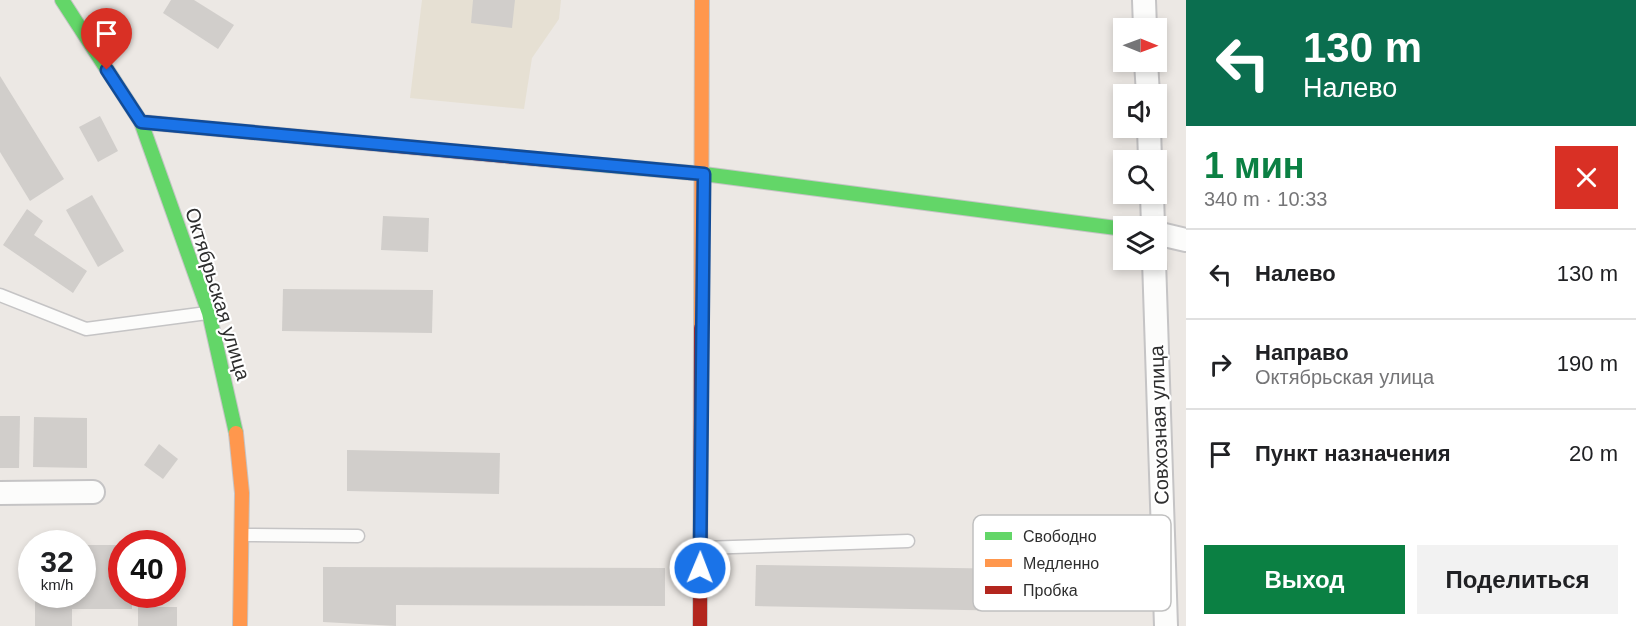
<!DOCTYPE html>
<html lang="ru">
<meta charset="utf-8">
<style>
:root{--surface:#fff;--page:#f2f2f2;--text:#202124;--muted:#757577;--line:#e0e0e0;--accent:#0b8043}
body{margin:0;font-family:Arial,sans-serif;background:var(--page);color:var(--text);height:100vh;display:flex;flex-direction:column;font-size:22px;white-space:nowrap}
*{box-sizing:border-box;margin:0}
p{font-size:20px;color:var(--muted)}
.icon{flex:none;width:33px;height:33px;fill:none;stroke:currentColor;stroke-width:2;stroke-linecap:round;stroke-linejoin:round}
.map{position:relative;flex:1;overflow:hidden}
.side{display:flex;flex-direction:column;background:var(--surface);width:450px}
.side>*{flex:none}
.guide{background:#0b6e4f;color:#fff;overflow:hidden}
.needle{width:39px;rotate:91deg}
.fabs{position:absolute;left:1113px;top:18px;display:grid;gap:12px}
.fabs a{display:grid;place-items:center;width:54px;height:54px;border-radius:0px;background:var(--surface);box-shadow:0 3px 9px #0003;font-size:30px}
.speed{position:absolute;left:18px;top:530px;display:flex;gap:12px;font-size:30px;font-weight:700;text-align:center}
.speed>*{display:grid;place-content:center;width:78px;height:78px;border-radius:50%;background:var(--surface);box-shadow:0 3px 9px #0003;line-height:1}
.speed small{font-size:15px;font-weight:400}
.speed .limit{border:9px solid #d22;background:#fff;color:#111}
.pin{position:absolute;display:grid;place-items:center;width:51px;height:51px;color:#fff;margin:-62px -26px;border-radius:50% 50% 50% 0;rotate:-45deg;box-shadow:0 0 6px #0007}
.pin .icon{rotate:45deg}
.me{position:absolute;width:66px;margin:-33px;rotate:1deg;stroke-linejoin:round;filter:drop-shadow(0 0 4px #0008)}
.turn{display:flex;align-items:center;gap:21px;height:126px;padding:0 18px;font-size:27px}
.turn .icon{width:78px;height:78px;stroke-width:2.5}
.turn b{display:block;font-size:42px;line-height:51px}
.round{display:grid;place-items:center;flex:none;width:63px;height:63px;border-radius:0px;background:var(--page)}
.head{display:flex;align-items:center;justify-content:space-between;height:102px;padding:0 18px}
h1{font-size:36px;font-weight:700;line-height:45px;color:var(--accent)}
.button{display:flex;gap:12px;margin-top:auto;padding:12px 18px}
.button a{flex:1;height:69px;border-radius:0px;background:var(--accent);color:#fff;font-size:24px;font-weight:700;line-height:69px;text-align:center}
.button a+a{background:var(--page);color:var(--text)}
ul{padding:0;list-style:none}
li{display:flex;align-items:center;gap:18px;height:90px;padding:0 18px;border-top:2px solid var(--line)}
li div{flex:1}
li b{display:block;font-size:22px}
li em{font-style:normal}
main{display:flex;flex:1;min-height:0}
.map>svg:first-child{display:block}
.education{fill:#e6e0d3}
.building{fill:#d1cecb}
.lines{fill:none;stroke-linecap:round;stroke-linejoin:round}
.lane-casing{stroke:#c5c4c5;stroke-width:15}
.street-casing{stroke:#c5c4c5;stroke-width:26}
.fast-casing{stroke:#c5c4c5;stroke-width:16}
.slow-casing{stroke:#c5c4c5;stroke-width:16}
.jam-casing{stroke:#c5c4c5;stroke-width:16}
.lane{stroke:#fcfcfb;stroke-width:12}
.street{stroke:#fcfcfb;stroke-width:22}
.fast{stroke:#63d668;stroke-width:14}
.slow{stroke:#ff974d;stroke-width:14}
.jam{stroke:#b3261e;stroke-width:14}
.route-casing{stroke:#114b97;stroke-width:15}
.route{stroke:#1a73e8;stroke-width:10}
.labels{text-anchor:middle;stroke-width:4.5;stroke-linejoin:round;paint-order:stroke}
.street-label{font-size:20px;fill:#2e2e2e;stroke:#fff}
.key{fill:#fff;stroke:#c0c0c0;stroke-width:1.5}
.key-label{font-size:16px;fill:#2e2e2e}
</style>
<main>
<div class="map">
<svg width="1186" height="626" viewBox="0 0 1186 626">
<rect width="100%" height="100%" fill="#ece8e4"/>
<path class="education" d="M422,0H561L559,19L532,58L524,109L410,98Z"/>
<g class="building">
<path d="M171,0H194L234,25L218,49L163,13Z"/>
<path d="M473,0H515L512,28L471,23Z"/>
<path d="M0,76L64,179L30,201L0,152Z"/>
<path d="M100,116L118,151L98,162L79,127Z"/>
<path d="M92,195L124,251L98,267L66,210Z"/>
<path d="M27,209L43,221L34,235L87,271L73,293L3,245Z"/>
<path d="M383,216L429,218L428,252L381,250Z"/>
<path d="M283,289L433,290L432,333L282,331Z"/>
<path d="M0,416H20L19,468H0Z"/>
<path d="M34,417L87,418V468L33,467Z"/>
<path d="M159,444L178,459L163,479L144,465Z"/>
<path d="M347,450L500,453L499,494L347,491Z"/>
<path d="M82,545H122V594H132V609H72V626H35V594H82Z"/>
<path d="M756,565L1019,569V611L755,606Z"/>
<path d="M323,567L665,568V606L396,605V626L323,622Z"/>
<rect x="138" y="607" width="39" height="19"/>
</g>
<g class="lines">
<defs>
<g id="lane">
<path d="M0,295L86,329L207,313"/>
<path d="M242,535L358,536"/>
<path d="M702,548L908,541"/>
</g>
<g id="street">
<path d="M1144,0L1145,28"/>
<path d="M1146,62L1148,94"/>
<path d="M1149,128L1150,160"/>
<path d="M1152,194L1153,226"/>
<path d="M1156,233L1186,240"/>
<path d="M1154,260L1166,626"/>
<path d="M0,493L93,492"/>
</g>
<g id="fast">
<path d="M62,0L141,122L209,313L236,433"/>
<path d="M581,163L704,174L1124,229"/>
</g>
<g id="slow">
<path d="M701,328L702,0"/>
<path d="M236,433L242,493L240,626"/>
</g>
<g id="jam">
<path d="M141,122L581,163"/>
<path d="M700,626L701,328"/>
</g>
</defs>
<use href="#lane" class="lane-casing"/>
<use href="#street" class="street-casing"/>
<use href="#fast" class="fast-casing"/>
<use href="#slow" class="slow-casing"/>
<use href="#jam" class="jam-casing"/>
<use href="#lane" class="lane"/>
<use href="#street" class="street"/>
<use href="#fast" class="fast"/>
<use href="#slow" class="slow"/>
<use href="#jam" class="jam"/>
</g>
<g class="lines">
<defs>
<path id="route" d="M107,70L141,122L704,174L700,568"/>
</defs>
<use href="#route" class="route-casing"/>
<use href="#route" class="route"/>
</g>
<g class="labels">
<g class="street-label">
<text transform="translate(218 294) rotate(73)" y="7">Октябрьская улица</text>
<text transform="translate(1159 425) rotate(-92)" y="7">Совхозная улица</text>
</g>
</g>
<rect x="973" y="515" width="198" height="96" rx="9" class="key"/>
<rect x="985" y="532" width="27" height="8" fill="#63d668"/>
<rect x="985" y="559" width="27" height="8" fill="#ff974d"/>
<rect x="985" y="586" width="27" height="8" fill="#b3261e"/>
<g class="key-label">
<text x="1023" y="542">Свободно</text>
<text x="1023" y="569">Медленно</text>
<text x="1023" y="596">Пробка</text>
</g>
</svg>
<div class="fabs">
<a><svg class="needle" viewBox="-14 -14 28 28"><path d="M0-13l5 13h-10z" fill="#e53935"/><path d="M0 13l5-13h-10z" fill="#757577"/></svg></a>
<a><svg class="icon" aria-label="sound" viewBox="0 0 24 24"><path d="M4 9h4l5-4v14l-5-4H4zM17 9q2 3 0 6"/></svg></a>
<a><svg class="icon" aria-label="search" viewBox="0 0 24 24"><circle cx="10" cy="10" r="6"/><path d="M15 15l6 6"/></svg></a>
<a><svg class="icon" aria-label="layers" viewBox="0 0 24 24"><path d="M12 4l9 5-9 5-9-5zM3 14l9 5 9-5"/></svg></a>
</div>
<div class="speed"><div>32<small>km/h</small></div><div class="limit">40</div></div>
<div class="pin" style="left:107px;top:70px;background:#d93025"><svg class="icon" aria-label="arrive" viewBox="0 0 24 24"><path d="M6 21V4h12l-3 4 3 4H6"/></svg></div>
<svg class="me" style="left:700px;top:568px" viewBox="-20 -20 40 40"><circle r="17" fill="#1a73e8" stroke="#fff" stroke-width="3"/><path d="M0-11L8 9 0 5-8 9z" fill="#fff"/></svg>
</div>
<section class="side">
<div class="guide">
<div class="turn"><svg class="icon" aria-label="left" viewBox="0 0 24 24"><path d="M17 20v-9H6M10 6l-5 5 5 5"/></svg><div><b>130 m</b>Налево</div></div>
</div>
<div class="head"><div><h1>1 мин</h1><p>340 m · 10:33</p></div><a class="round" style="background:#d93025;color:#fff"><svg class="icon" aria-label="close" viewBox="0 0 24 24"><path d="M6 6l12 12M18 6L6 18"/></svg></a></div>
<ul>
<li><svg class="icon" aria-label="left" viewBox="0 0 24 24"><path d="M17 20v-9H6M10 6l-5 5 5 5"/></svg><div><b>Налево</b></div><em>130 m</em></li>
<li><svg class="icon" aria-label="right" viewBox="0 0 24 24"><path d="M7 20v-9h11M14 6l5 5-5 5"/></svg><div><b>Направо</b><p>Октябрьская улица</p></div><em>190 m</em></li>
<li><svg class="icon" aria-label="arrive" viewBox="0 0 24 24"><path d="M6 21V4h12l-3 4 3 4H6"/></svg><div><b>Пункт назначения</b></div><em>20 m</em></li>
</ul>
<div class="button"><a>Выход</a><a>Поделиться</a></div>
</section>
</main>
